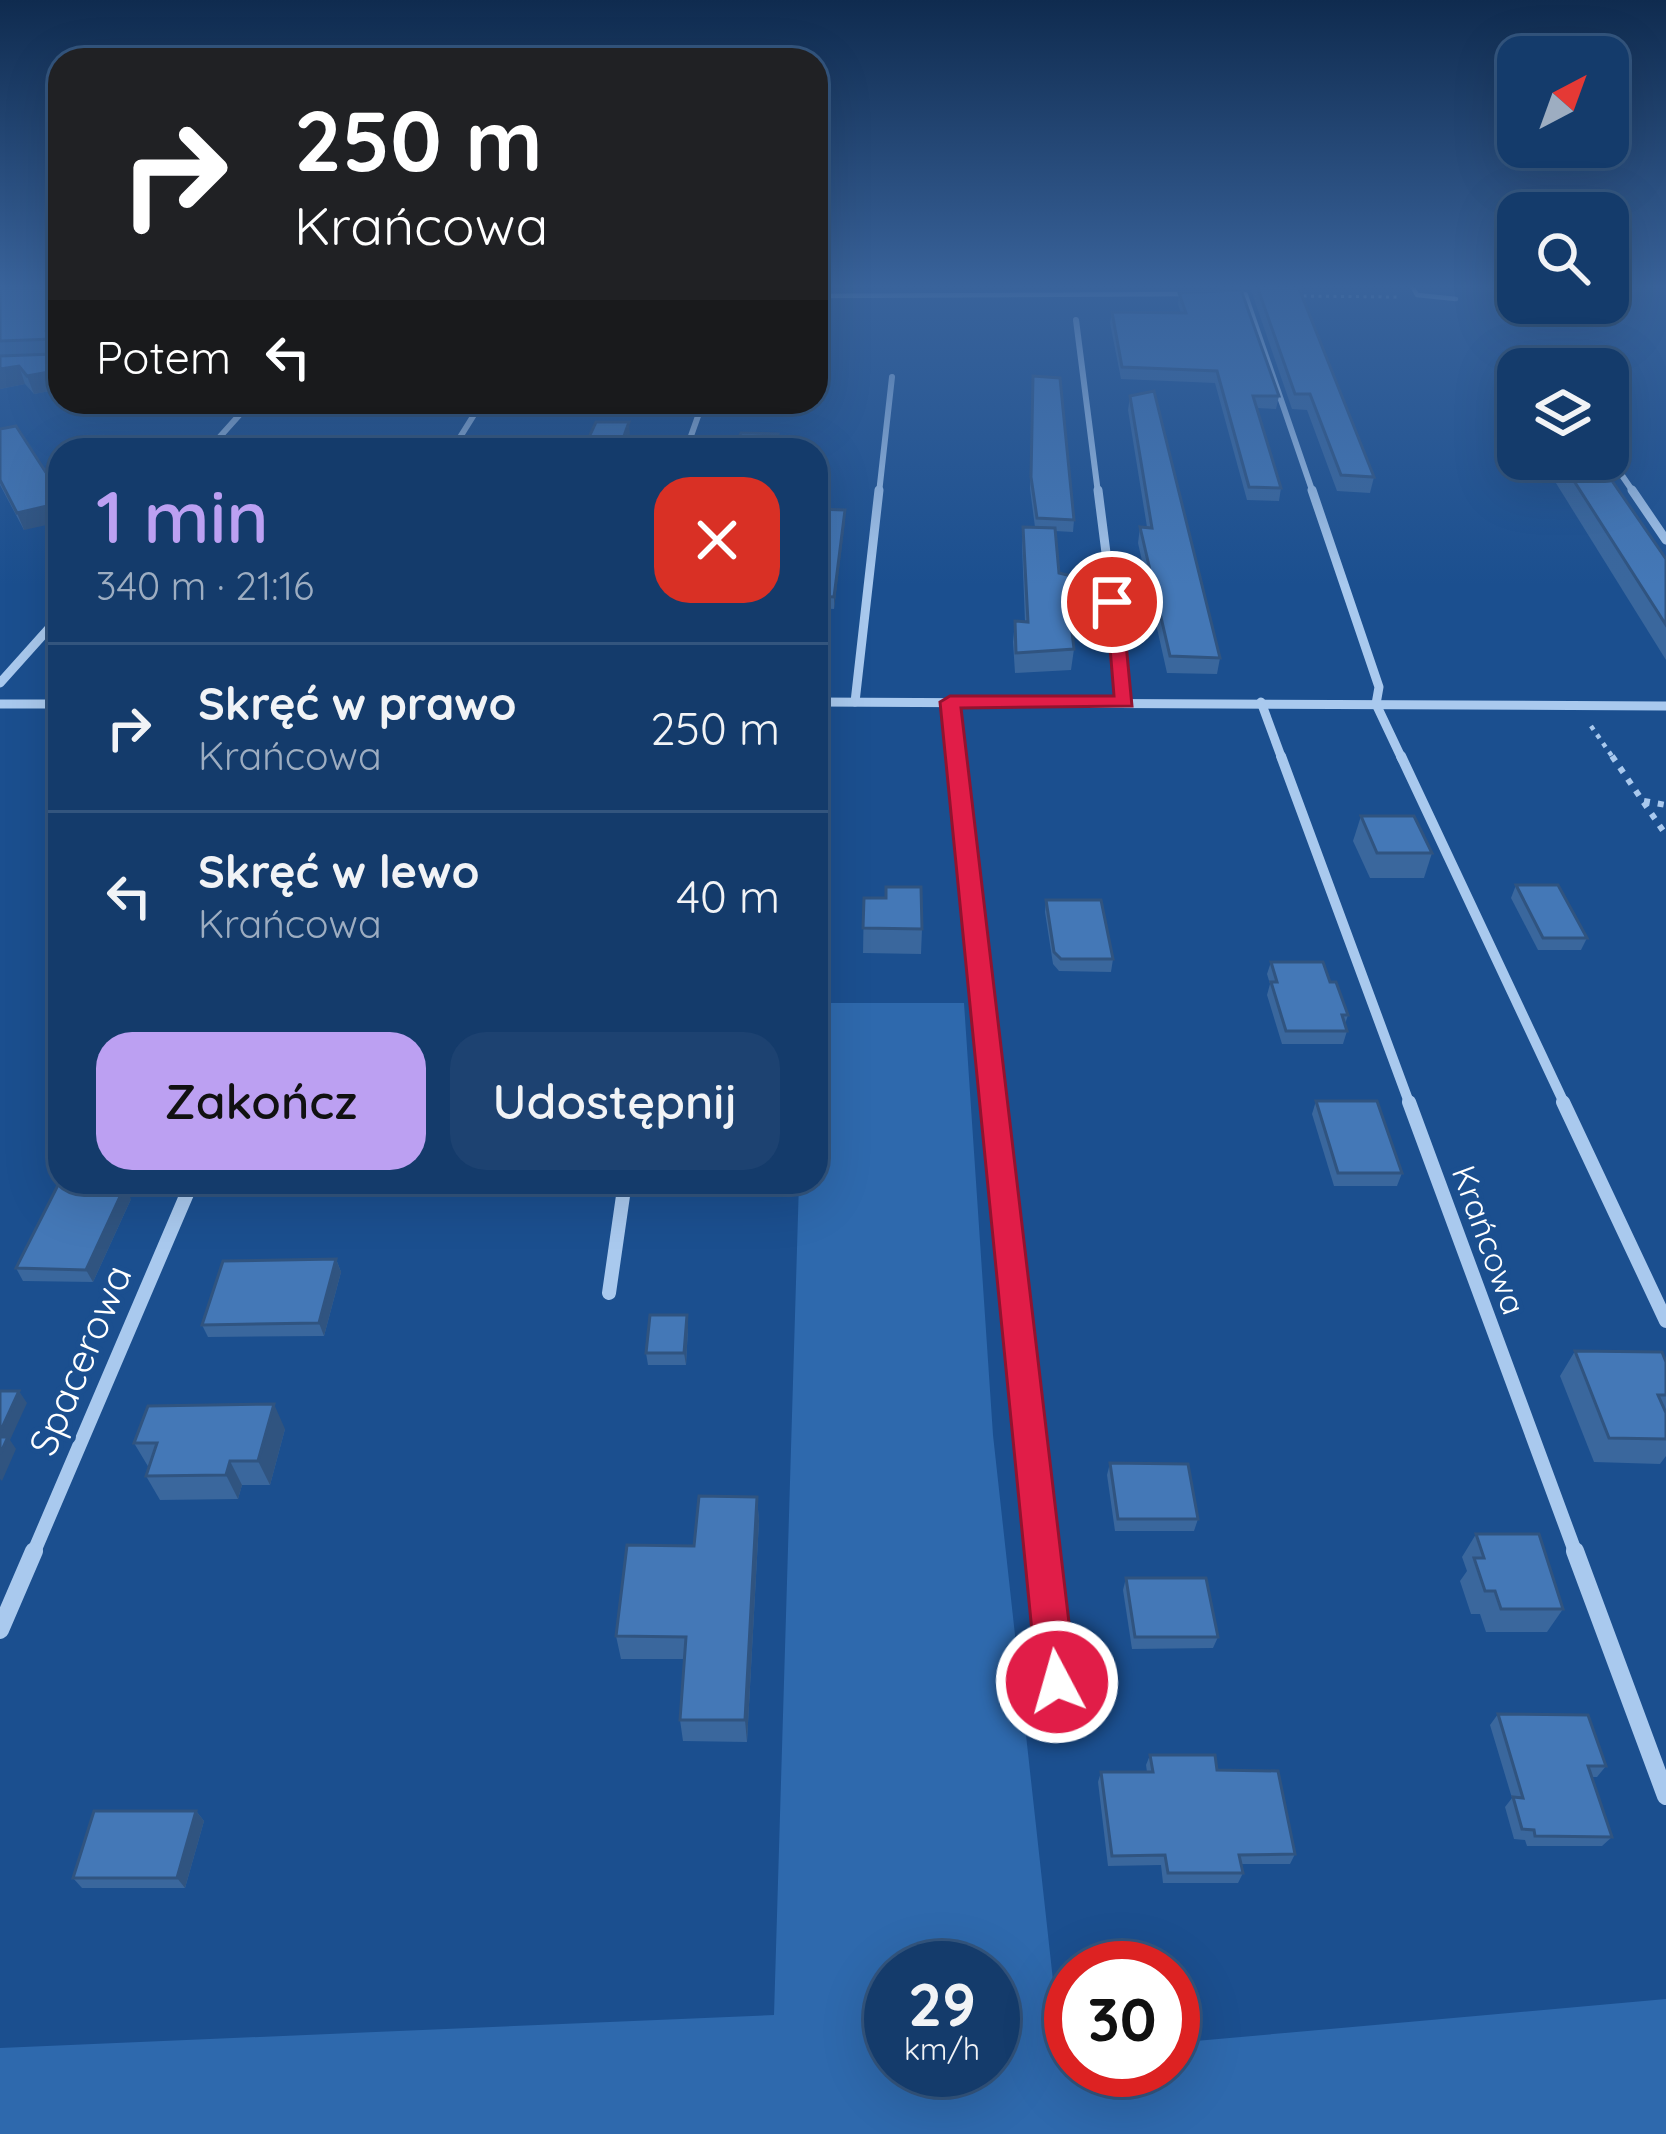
<!DOCTYPE html>
<html lang="pl">
<meta charset="utf-8">
<style>
:root{--surface:#143b6b;--page:#1d4271;--text:#f1f3f6;--muted:#9dadc1;--line:#33557e;--accent:#bca0f2}
body{margin:0;font-family:Quicksand,sans-serif;background:var(--page);color:var(--text);height:100vh;display:flex;flex-direction:column;font-size:45px;white-space:nowrap}
*{box-sizing:border-box;margin:0}
p{font-size:39px;color:var(--muted)}
.icon{flex:none;width:66px;height:66px;fill:none;stroke:currentColor;stroke-width:2;stroke-linecap:round;stroke-linejoin:round}
.map{position:relative;flex:1;overflow:hidden}
.sheet{position:absolute;left:48px;top:438px;width:780px;height:756px;display:flex;flex-direction:column;background:var(--surface);border-radius:36px;box-shadow:0 12px 48px #0002,0 0 0 3px var(--line)}
.sheet>*{flex:none}
.top-card{position:absolute;left:48px;top:48px;width:780px;height:366px;border-radius:36px;box-shadow:0 12px 48px #0002,0 0 0 3px var(--line);background:#202124;color:#fff;overflow:hidden}
.needle{width:78px;rotate:41deg}
.fabs{position:absolute;left:1497px;top:36px;display:grid;gap:24px}
.fabs a{display:grid;place-items:center;width:132px;height:132px;border-radius:24px;background:var(--surface);box-shadow:0 12px 48px #0002,0 0 0 3px var(--line);font-size:60px}
.speed{position:absolute;left:864px;top:1941px;display:flex;gap:24px;font-size:60px;font-weight:700;text-align:center}
.speed>*{display:grid;place-content:center;width:156px;height:156px;border-radius:50%;background:var(--surface);box-shadow:0 12px 48px #0002,0 0 0 3px var(--line);line-height:1}
.speed small{font-size:30px;font-weight:400}
.speed .limit{border:18px solid #d22;background:#fff;color:#111}
.pin{position:absolute;display:grid;place-items:center;width:102px;height:102px;color:#fff;margin:-51px;border:6px solid #fff;border-radius:50%;box-shadow:0 3px 12px #0007}
.me{position:absolute;width:132px;margin:-66px;rotate:354deg;stroke-linejoin:round;filter:drop-shadow(0 0 9px #0008)}
.turn{display:flex;align-items:center;gap:42px;height:252px;padding:0 48px;font-size:54px}
.turn .icon{width:156px;height:156px;stroke-width:2.5}
.turn b{display:block;font-size:84px;line-height:102px}
.then{display:flex;align-items:center;height:114px;padding:0 48px;background:#0003;gap:24px;font-size:45px}
.round{display:grid;place-items:center;flex:none;width:126px;height:126px;border-radius:36px;background:var(--page)}
.summary{display:flex;align-items:center;justify-content:space-between;height:204px;padding:0 48px}
h1{font-size:72px;font-weight:600;line-height:90px;color:var(--accent)}
.button{display:flex;gap:24px;margin-top:auto;padding:24px 48px}
.button a{flex:1;height:138px;border-radius:36px;background:var(--accent);color:#111;font-size:48px;font-weight:600;line-height:138px;text-align:center}
.button a+a{background:var(--page);color:var(--text)}
ul{padding:0;list-style:none}
li{display:flex;align-items:center;gap:36px;height:168px;padding:0 48px;border-top:3px solid var(--line)}
li div{flex:1}
li b{display:block;font-size:45px}
li em{font-style:normal}
.map>svg:first-child{display:block}
.green{fill:#2e69ad;fill-rule:evenodd}
.lines{fill:none;stroke-linecap:round;stroke-linejoin:round}
.path-far2{stroke:#a9c9ee;stroke-width:3;stroke-dasharray:3 4.5;stroke-linecap:butt}
.path-far1{stroke:#a9c9ee;stroke-width:4.5;stroke-dasharray:4.5 6;stroke-linecap:butt}
.path{stroke:#a9c9ee;stroke-width:6;stroke-dasharray:6 8;stroke-linecap:butt}
.lane{stroke:#a9c9ee;stroke-width:4.5}
.street-far4{stroke:#a9c9ee;stroke-width:6}
.street-far3{stroke:#a9c9ee;stroke-width:9}
.street-far2{stroke:#a9c9ee;stroke-width:10}
.street-far1{stroke:#a9c9ee;stroke-width:14}
.street{stroke:#a9c9ee;stroke-width:18}
.wall{fill:#3a679d}
.shaded-wall{fill:#305480}
.building{fill:#4478b7;stroke:#305480;stroke-width:3}
.route{fill:#e11d48;stroke:#92132f;stroke-width:3}
.labels{text-anchor:middle;stroke-width:10;stroke-linejoin:round;paint-order:stroke}
.street-label{font-size:33px;fill:#fff;stroke:#1b4f8f}
.near-street-label{font-size:39px;fill:#fff;stroke:#1b4f8f}
</style>
<div class="map">
<svg width="1666" height="2134" viewBox="0 0 1666 2134">
<rect width="100%" height="100%" fill="#1b4f8f"/>
<path class="green" d="M816,1003H964L993,1435L1061,2053H1071V2070H1173V2043L1666,1999V2134H0V2048L774,2015L799,1182H816ZM891,1968H993V2070H891Z"/>
<g class="lines">
<path class="path-far2" d="M1296,296L1397,297"/>
<path class="path-far1" d="M1591,726L1614,759"/>
<g class="path">
<path d="M1612,756L1666,835"/>
<path d="M1644,801L1666,805"/>
</g>
<g class="lane">
<path d="M1412,286L1417,295L1456,299"/>
<path d="M816,296L1188,294"/>
</g>
<g class="street-far4">
<path d="M1245,295L1313,493"/>
<path d="M1076,320L1098,493"/>
<path d="M208,450L251,402"/>
<path d="M452,450L482,402"/>
<path d="M686,450L703,402"/>
<path d="M1608,455L1634,493"/>
<path d="M879,493L892,377"/>
</g>
<g class="street-far3">
<path d="M1098,490L1125,702"/>
<path d="M1312,490L1379,687L1376,704L1402,759"/>
<path d="M1632,490L1666,540"/>
<path d="M0,683L60,616"/>
<path d="M816,702L1666,706"/>
<path d="M855,702L879,490"/>
<path d="M950,702L956,759"/>
<path d="M1261,702L1282,759"/>
<path d="M0,704H60"/>
</g>
<g class="street-far2">
<path d="M956,756L994,1105"/>
<path d="M1281,756L1410,1105"/>
<path d="M1401,756L1565,1105"/>
</g>
<g class="street-far1">
<path d="M994,1102L1043,1554"/>
<path d="M1409,1102L1576,1554"/>
<path d="M1563,1102L1666,1321"/>
<path d="M609,1293L625,1182"/>
<path d="M33,1554L192,1182"/>
</g>
<g class="street">
<path d="M1043,1551L1057,1682"/>
<path d="M1575,1551L1666,1796"/>
<path d="M0,1630L34,1551"/>
</g>
</g>
<g class="wall">
<path d="M0,286H60V349H56L57,352L60,350V389L34,394L25,384L0,389Z"/>
<path d="M1216,286H1298L1374,477L1370,493L1337,491L1307,410L1292,409L1251,290L1215,288Z"/>
<path d="M1179,293L1279,396L1276,409L1257,408L1281,488L1279,501L1247,500L1215,383L1121,379L1110,323L1112,312L1181,313L1178,304Z"/>
<path d="M1507,376L1518,377V421L1502,395Z"/>
<path d="M1032,388L1074,520L1073,532L1055,531L1059,573L1084,605L1081,626L1071,625L1074,649L1071,670L1015,673L1013,642L1015,621L1025,622L1022,546L1023,527H1035L1030,489Z"/>
<path d="M1130,396L1220,658L1217,674L1167,673L1138,543L1140,527H1147L1128,410Z"/>
<path d="M0,429L45,471L24,530L0,485Z"/>
<path d="M1541,459H1597L1666,559V660Z"/>
<path d="M816,509L845,510L834,609L816,608Z"/>
<path d="M1361,816L1432,853L1424,878H1370L1353,841Z"/>
<path d="M1516,885L1587,938L1581,950H1538L1511,898Z"/>
<path d="M864,898L922,929L921,954L863,953Z"/>
<path d="M1046,900L1113,959L1111,972L1059,971L1053,964L1045,912Z"/>
<path d="M1271,962L1330,982L1348,1015L1345,1024L1347,1031L1343,1044H1282L1267,995L1270,984L1267,974Z"/>
<path d="M1316,1101L1402,1173L1397,1186H1334L1312,1114Z"/>
<path d="M131,1199L93,1282L23,1281L16,1268Z"/>
<path d="M336,1259L341,1272L324,1336L208,1337L202,1325Z"/>
<path d="M688,1328L686,1365H648L646,1353Z"/>
<path d="M1575,1351L1666,1362V1456L1660,1464L1594,1462L1560,1376Z"/>
<path d="M285,1429L270,1485H242L238,1499L160,1500L146,1476L149,1468L134,1443Z"/>
<path d="M1110,1463L1198,1519L1194,1531H1115L1107,1475Z"/>
<path d="M757,1497L759,1521L747,1742L683,1741L680,1720L685,1659H621L616,1636Z"/>
<path d="M1476,1534L1563,1609L1547,1632H1486L1480,1614H1471L1460,1581L1467,1571L1462,1557Z"/>
<path d="M1126,1578L1218,1637L1213,1648L1132,1649L1123,1590Z"/>
<path d="M1498,1714L1606,1766L1597,1777H1592L1612,1837L1602,1846H1527L1525,1840L1514,1839L1505,1807L1512,1798L1490,1725Z"/>
<path d="M1150,1755L1217,1770L1295,1854L1290,1864H1241L1243,1873L1238,1883H1163L1161,1865L1108,1866L1098,1782L1101,1772H1147L1146,1765Z"/>
<path d="M196,1811L204,1821L185,1888H82L73,1878Z"/>
</g>
<g class="shaded-wall">
<path d="M19,366L25,384L0,389V369Z"/>
<path d="M60,370V389L34,394L27,376Z"/>
<path d="M629,422L630,436L625,450H619Z"/>
<path d="M60,503V522L24,530L17,513Z"/>
<path d="M845,510V522L834,609V597Z"/>
<path d="M125,1186L131,1199L93,1282L86,1270Z"/>
<path d="M336,1259L341,1272L324,1336L319,1323Z"/>
<path d="M687,1315L688,1328L686,1365L684,1353Z"/>
<path d="M19,1391L27,1403L10,1440L16,1449L2,1481L0,1479V1432Z"/>
<path d="M274,1404L285,1429L270,1485L258,1461Z"/>
<path d="M230,1461L242,1485L238,1499L226,1475Z"/>
<path d="M757,1497L759,1521L747,1742L745,1720Z"/>
<path d="M196,1811L204,1821L185,1888L177,1878Z"/>
</g>
<g class="building">
<path d="M0,286H60V331L47,332L53,339L0,341Z"/>
<path d="M1257,286H1298L1374,477L1341,475L1310,394H1295Z"/>
<path d="M1241,290L1279,396H1253L1281,488L1249,487L1217,371L1122,367L1112,312L1186,313L1179,293Z"/>
<path d="M60,350V370L27,376L19,366L0,369V356L54,354Z"/>
<path d="M1033,376L1060,378L1074,520L1037,518L1031,477Z"/>
<path d="M1507,376L1518,377V394Z"/>
<path d="M1154,391L1220,658L1170,656L1140,527L1152,528L1130,396Z"/>
<path d="M596,422H629L619,450H583Z"/>
<path d="M16,426L45,471L55,459H60V503L17,513L0,480V429Z"/>
<path d="M741,433L778,434L773,450H733Z"/>
<path d="M1560,459H1597L1666,559V625Z"/>
<path d="M816,509L845,510L834,597L816,596Z"/>
<path d="M1023,527L1055,528L1059,573L1080,578L1084,605H1069L1074,649L1016,653L1015,621L1028,622Z"/>
<path d="M1361,816H1414L1432,853H1377Z"/>
<path d="M1516,885H1558L1587,938H1543Z"/>
<path d="M886,887H921L922,929L863,928L864,898H886Z"/>
<path d="M1046,900H1101L1113,959H1061L1054,952Z"/>
<path d="M1271,962H1323L1330,982H1336L1348,1015H1342L1347,1031H1286L1271,982H1277Z"/>
<path d="M1316,1101H1377L1402,1173H1338Z"/>
<path d="M58,1185L125,1186L86,1270L16,1268Z"/>
<path d="M336,1259L319,1323L202,1325L223,1261Z"/>
<path d="M650,1315H687L684,1353H646Z"/>
<path d="M1575,1351L1662,1352L1666,1362V1395H1658L1666,1413V1439L1609,1438Z"/>
<path d="M0,1391H19L0,1432Z"/>
<path d="M274,1404L258,1461H230L226,1475L146,1476L157,1443H134L148,1406Z"/>
<path d="M0,1437H8L0,1454Z"/>
<path d="M1110,1463L1188,1464L1198,1519H1118Z"/>
<path d="M699,1496L757,1497L745,1720H680L686,1637L616,1636L627,1545L694,1546Z"/>
<path d="M1476,1534H1539L1563,1609H1501L1495,1591H1485L1474,1558H1484Z"/>
<path d="M1126,1578H1206L1218,1637H1135Z"/>
<path d="M1498,1714L1588,1715L1606,1766H1588L1612,1837L1535,1836L1534,1830L1522,1829L1513,1797L1523,1798Z"/>
<path d="M1150,1755H1215L1217,1770L1278,1771L1295,1854L1239,1855L1243,1873H1168L1165,1855L1112,1856L1101,1772H1153Z"/>
<path d="M94,1811H196L177,1878H73Z"/>
</g>
<linearGradient id="sky" x2="0" y2="1"><stop stop-color="#0f2b4f"/><stop offset="0.49" stop-color="#39639b"/><stop offset="1" stop-color="#39639b" stop-opacity="0"/></linearGradient>
<rect width="1666" height="585" fill="url(#sky)"/>
<path class="route" d="M1106,598L1122,602L1132,706L961,708L1076,1682L1070,1696L1057,1701L1043,1696L1037,1682L940,702L950,696H1114Z"/>
<g class="labels">
<g class="street-label">
<text transform="translate(1489 1240) rotate(70)" y="12">Krańcowa</text>
</g>
<g class="near-street-label">
<text transform="translate(80 1360) rotate(-67)" y="14">Spacerowa</text>
</g>
</g>
</svg>
<div class="fabs">
<a><svg class="needle" viewBox="-14 -14 28 28"><path d="M0-13l5 13h-10z" fill="#e53935"/><path d="M0 13l5-13h-10z" fill="#9dadc1"/></svg></a>
<a><svg class="icon" aria-label="search" viewBox="0 0 24 24"><circle cx="10" cy="10" r="6"/><path d="M15 15l6 6"/></svg></a>
<a><svg class="icon" aria-label="layers" viewBox="0 0 24 24"><path d="M12 4l9 5-9 5-9-5zM3 14l9 5 9-5"/></svg></a>
</div>
<div class="speed"><div>29<small>km/h</small></div><div class="limit">30</div></div>
<div class="pin" style="left:1112px;top:602px;background:#d93025"><svg class="icon" aria-label="arrive" viewBox="0 0 24 24"><path d="M6 21V4h12l-3 4 3 4H6"/></svg></div>
<svg class="me" style="left:1057px;top:1682px" viewBox="-20 -20 40 40"><circle r="17" fill="#e11d48" stroke="#fff" stroke-width="3"/><path d="M0-11L8 9 0 5-8 9z" fill="#fff"/></svg>
<div class="top-card">
<div class="turn"><svg class="icon" aria-label="right" viewBox="0 0 24 24"><path d="M7 20v-9h11M14 6l5 5-5 5"/></svg><div><b>250 m</b>Krańcowa</div></div>
<div class="then">Potem<svg class="icon" aria-label="left" viewBox="0 0 24 24"><path d="M17 20v-9H6M10 6l-5 5 5 5"/></svg></div>
</div>
<section class="sheet">
<div class="summary"><div><h1>1 min</h1><p>340 m · 21:16</p></div><a class="round" style="background:#d93025;color:#fff"><svg class="icon" aria-label="close" viewBox="0 0 24 24"><path d="M6 6l12 12M18 6L6 18"/></svg></a></div>
<ul>
<li><svg class="icon" aria-label="right" viewBox="0 0 24 24"><path d="M7 20v-9h11M14 6l5 5-5 5"/></svg><div><b>Skręć w prawo</b><p>Krańcowa</p></div><em>250 m</em></li>
<li><svg class="icon" aria-label="left" viewBox="0 0 24 24"><path d="M17 20v-9H6M10 6l-5 5 5 5"/></svg><div><b>Skręć w lewo</b><p>Krańcowa</p></div><em>40 m</em></li>
</ul>
<div class="button"><a>Zakończ</a><a>Udostępnij</a></div>
</section>
</div>
